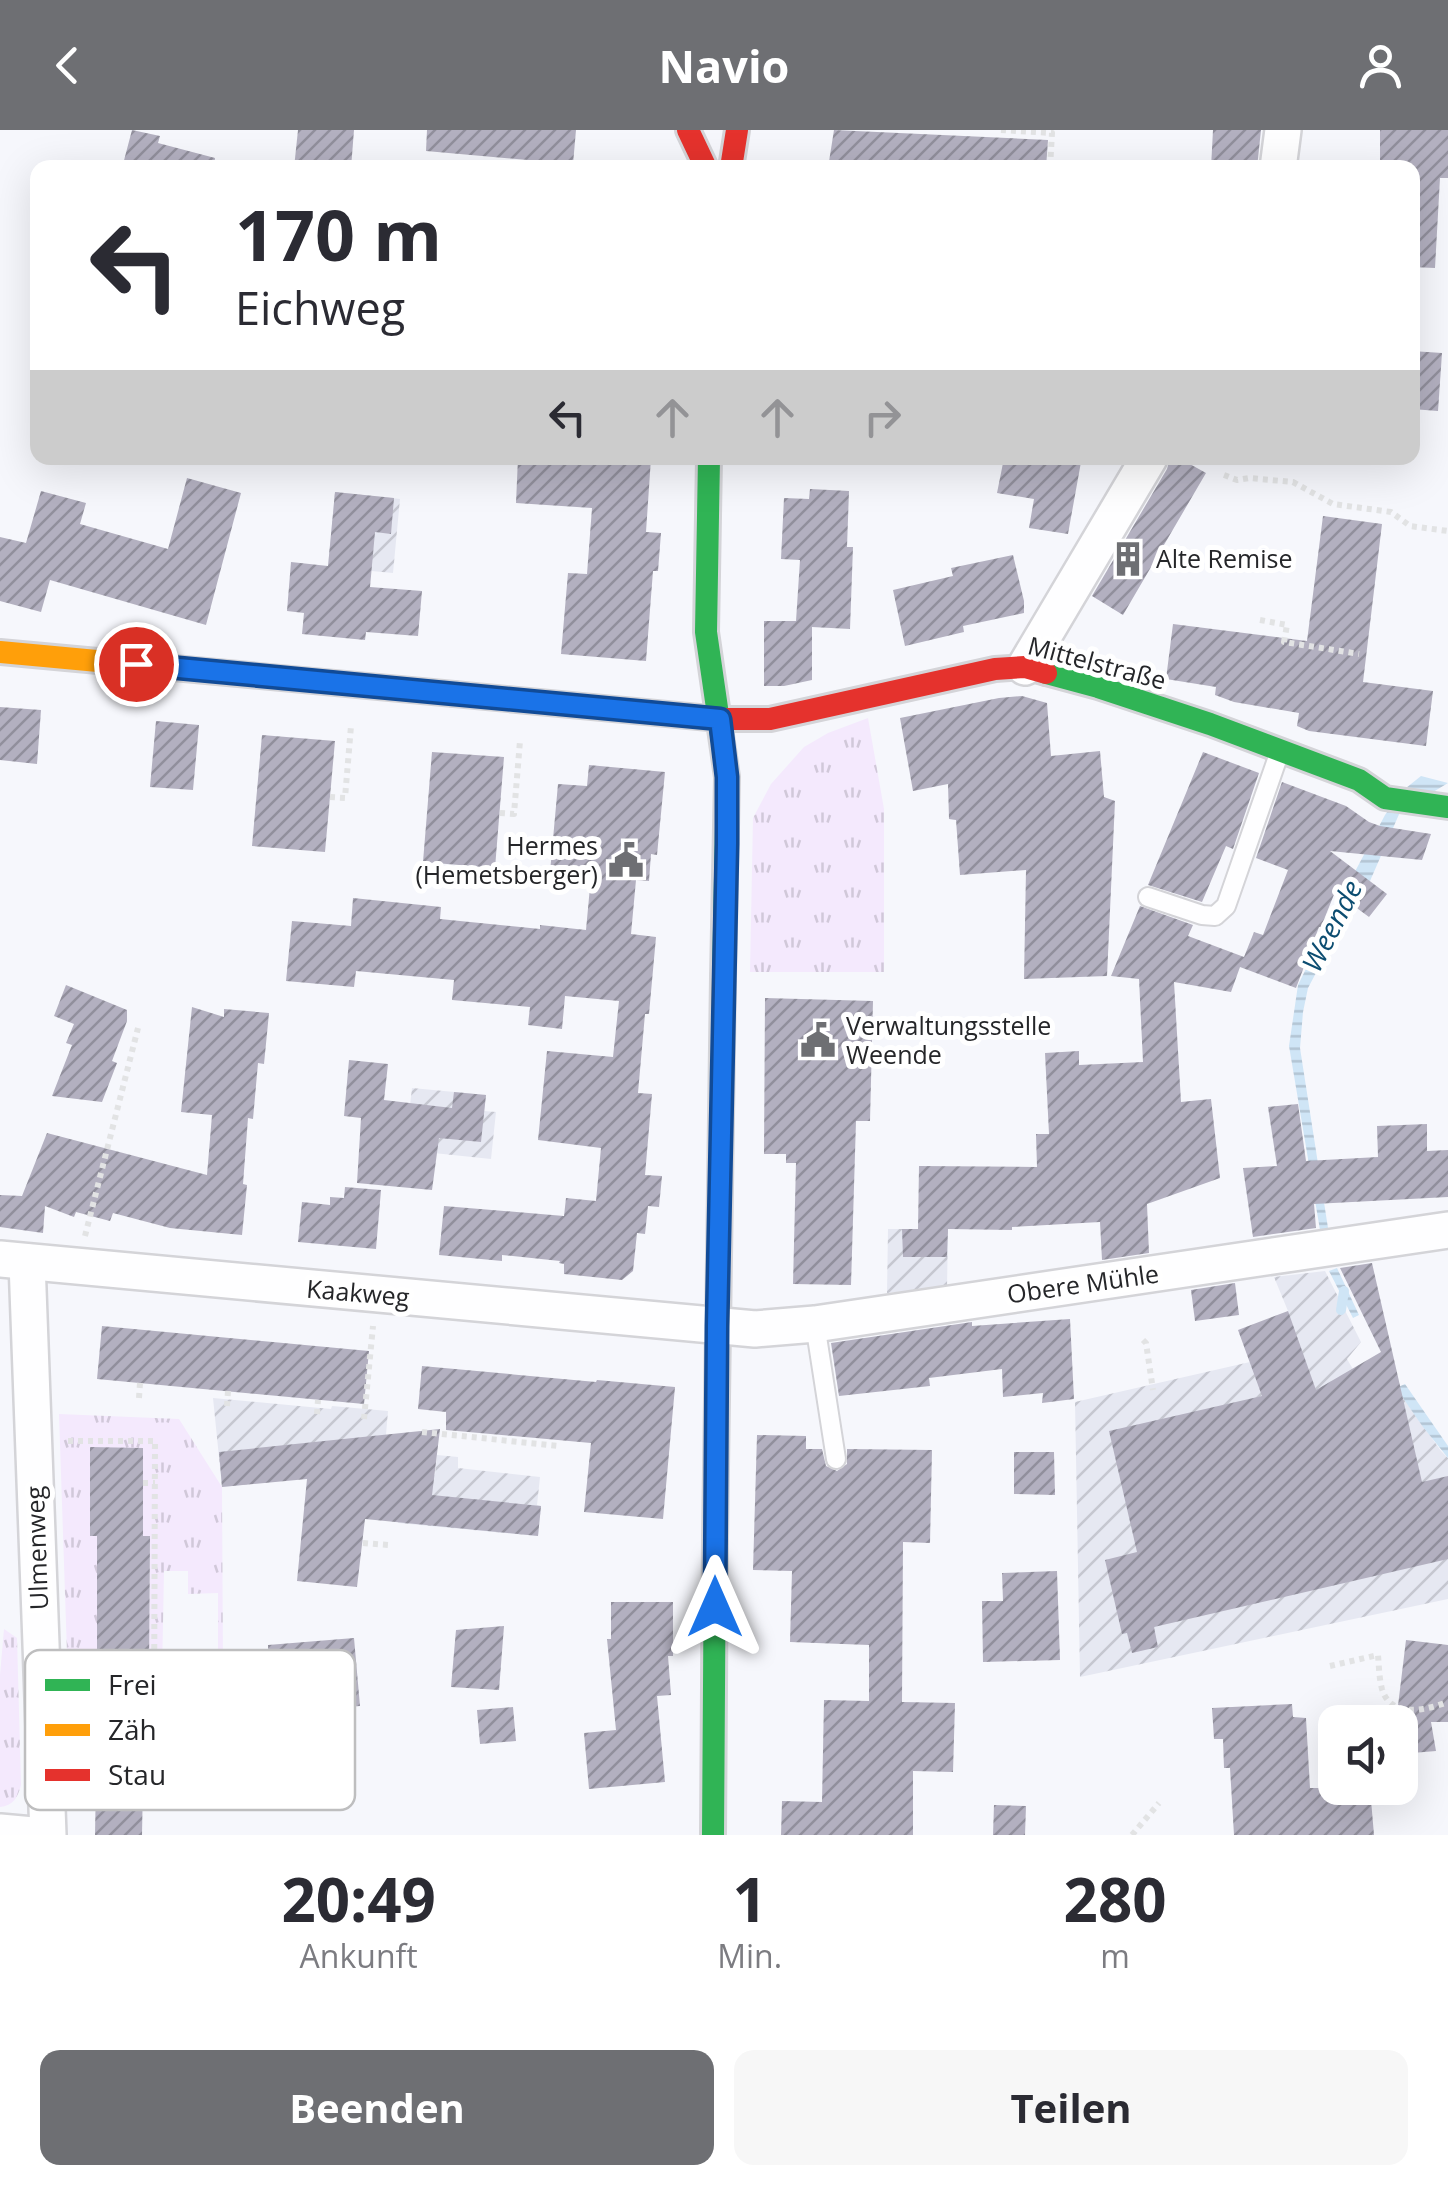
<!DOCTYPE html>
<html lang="de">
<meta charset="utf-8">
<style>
:root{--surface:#fff;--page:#f7f7f7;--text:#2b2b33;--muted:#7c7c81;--accent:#6e6f73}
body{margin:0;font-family:"Open Sans",sans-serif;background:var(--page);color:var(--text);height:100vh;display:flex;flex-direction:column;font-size:38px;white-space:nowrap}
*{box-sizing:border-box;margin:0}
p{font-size:32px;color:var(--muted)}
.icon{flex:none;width:55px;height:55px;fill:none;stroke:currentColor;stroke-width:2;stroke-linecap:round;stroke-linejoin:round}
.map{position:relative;height:1705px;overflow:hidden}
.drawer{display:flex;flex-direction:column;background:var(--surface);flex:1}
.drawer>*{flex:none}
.hud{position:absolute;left:30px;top:30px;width:1390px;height:305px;border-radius:20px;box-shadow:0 10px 40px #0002;background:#fff;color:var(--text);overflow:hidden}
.tools{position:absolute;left:1318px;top:1575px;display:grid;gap:20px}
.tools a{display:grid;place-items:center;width:100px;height:100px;border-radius:20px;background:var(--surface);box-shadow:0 10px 40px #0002;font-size:50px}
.pin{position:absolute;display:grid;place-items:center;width:85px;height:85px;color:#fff;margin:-42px;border:5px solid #fff;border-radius:50%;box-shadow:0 2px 10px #0007}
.me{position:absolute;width:110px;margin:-55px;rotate:0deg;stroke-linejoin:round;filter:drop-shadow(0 0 8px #0008)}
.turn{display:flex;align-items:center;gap:35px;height:210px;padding:0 40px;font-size:45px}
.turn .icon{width:130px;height:130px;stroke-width:2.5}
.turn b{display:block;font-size:70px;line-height:85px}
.lanes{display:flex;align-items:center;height:95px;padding:0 40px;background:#0003;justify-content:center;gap:50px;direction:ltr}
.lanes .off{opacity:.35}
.eta{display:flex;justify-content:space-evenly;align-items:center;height:170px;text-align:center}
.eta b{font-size:60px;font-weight:700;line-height:70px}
.action{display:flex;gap:20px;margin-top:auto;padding:20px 40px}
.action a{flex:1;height:115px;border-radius:20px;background:var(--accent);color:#fff;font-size:40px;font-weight:700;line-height:115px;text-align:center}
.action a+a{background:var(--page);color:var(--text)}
header{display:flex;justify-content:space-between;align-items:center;height:130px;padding:0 40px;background:var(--accent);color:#fff;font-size:45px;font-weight:700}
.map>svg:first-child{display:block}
.industrial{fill:url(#industrial-furrows)}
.grass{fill:url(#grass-tufts)}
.water{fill:url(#water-rules)}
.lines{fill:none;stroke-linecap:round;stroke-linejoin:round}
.stream{stroke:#cfe5f6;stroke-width:10}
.building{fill:url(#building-hatch)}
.lane-casing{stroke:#d4d4d8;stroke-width:22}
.street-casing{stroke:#d4d4d8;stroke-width:40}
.fast-casing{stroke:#d4d4d8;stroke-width:28}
.slow-casing{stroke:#d4d4d8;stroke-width:28}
.jam-casing{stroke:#d4d4d8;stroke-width:28}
.path{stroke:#e2e3e4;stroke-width:6;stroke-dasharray:5 5;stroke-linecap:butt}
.lane{stroke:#fefeff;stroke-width:18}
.street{stroke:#fefeff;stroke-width:35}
.fast{stroke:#30b455;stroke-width:22}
.slow{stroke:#ff9f0a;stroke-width:22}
.jam{stroke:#e5322d;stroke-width:22}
.route-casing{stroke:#114b97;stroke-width:25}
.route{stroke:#1a73e8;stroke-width:18}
.labels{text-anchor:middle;stroke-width:10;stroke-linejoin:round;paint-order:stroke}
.poi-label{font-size:25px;fill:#252629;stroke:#fff;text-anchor:start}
.street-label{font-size:25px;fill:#252629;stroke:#fff}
.water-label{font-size:28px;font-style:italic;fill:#0c4d71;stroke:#fff}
.key{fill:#fff;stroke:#bebebf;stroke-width:2.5}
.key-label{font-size:28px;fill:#252629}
</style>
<header><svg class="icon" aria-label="back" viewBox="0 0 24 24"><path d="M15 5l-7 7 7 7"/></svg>Navio<svg class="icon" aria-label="person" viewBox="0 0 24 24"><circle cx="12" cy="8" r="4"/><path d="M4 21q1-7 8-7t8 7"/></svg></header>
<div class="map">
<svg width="1448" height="1705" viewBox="0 0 1448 1705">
<defs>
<pattern id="industrial-furrows" width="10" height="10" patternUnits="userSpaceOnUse" patternTransform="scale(2.5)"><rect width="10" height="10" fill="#e6e8f2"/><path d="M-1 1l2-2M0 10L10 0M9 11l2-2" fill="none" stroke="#c5c7d0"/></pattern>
<pattern id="grass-tufts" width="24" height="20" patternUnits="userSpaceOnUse" patternTransform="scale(2.5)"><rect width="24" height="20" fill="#f4e9fd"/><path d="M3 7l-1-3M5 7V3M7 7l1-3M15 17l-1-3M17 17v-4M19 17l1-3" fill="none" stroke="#d1c8d9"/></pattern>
<pattern id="water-rules" width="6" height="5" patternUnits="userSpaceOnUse" patternTransform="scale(2.5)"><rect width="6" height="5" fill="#cfe5f6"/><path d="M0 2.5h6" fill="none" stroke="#b2c4d3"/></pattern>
<pattern id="building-hatch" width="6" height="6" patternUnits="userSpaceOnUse" patternTransform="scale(2.5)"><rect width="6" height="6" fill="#b3b0c0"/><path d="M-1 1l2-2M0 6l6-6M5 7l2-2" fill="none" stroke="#918f9c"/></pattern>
</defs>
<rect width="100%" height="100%" fill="#f6f7fc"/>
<g class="industrial">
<path d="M335,362L400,369L393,443L328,437Z"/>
<path d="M412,958L486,965L484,981L496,982L491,1029L405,1020Z"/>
<path d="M888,1099H948L947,1157L887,1163Z"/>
<path d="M1325,1141L1361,1212L1347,1229L1372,1272L1396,1258L1441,1321L1448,1328V1469L1080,1547L1075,1272L1250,1232L1288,1181L1274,1147Z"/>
<path d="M213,1268L331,1279L332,1276L388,1281L383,1340L222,1357Z"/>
<path d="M437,1325L458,1327V1338L540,1347L537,1375L541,1376L538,1406L398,1393L403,1342L435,1345Z"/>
</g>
<g class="grass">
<path d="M868,588L884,679V842H750L753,688L771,654L804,617L828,603Z"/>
<path d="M59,1284L179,1289L222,1357L223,1538L189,1541V1535L218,1533V1463L188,1464V1441H164L162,1545H149L150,1407L143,1406V1318H90L97,1406V1585L69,1583Z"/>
<path d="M4,1499L17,1508L21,1655C18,1667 13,1676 0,1677V1545Z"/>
</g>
<g class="water">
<path d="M1421,646L1448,653L1400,682L1370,751L1352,775L1308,858L1303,882L1300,918L1328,1098L1320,1100L1289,916L1298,855L1341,768L1385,685L1401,662Z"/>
<path d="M1337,1138L1359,1185L1353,1188L1329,1141Z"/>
<path d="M1405,1254L1448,1316V1328L1423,1297L1396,1258Z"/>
</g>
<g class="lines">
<path class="stream" d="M1341,1180L1344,1161"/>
</g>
<g class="building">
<path d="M132,0L160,6L158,13L215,28L214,38H122Z"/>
<path d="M298,0H354L351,38H294Z"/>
<path d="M427,0H576L573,34L426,21Z"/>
<path d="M834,0L1048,10L1046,38H828Z"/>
<path d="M1213,0H1261L1257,38H1211Z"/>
<path d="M1380,0H1448V48H1440L1435,138L1412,137V38H1380Z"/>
<path d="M1412,221L1442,223L1438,281L1412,279Z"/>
<path d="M518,328H651L646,402L661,403L658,441H653L646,531L561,524L568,443L587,444L592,378L516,373Z"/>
<path d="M1004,328H1052L1081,332L1068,404L1029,398L1034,369L997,363Z"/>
<path d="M1170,328H1179L1206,343L1123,485L1092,466L1167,339Z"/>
<path d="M187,348L241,363L206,495L50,450L41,482L0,471V407L26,413L41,361L86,373L80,394L168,419Z"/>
<path d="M810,359L849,361L847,417H853L850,499L812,497V550L784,556H764V491H796L800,430L781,429L784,368L809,369Z"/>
<path d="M335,362L394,368L391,404L375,402L370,457L422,461L418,506L366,502L365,510L302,504L304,483L287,481L291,432L328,436Z"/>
<path d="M1323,386L1382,394L1363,552L1433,561L1426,616L1309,601L1297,596L1299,583L1234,572L1215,565L1216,557L1166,549L1173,494L1307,511Z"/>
<path d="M1013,425L1024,471V483L963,496L964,502L905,516L893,460L953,446L951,438Z"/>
<path d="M1022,566L1047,573L1051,626L1100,621L1104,667L1115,671L1107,846L1024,849L1026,740L960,745L956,690L949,689L948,654L913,661L900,588L999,568Z"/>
<path d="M0,577L41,580L37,634L0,630Z"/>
<path d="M156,591L199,595L193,660L150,657Z"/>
<path d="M262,605L335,611L325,722L252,716Z"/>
<path d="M432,622L504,627L495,738L423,732Z"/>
<path d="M1203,622L1259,643L1233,719L1226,716L1202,772L1148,755Z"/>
<path d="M589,635L665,642L657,725L651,724L649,751L636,750L631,804L656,807L649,884H645L638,963L652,964L645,1045L662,1046L659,1077L648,1076L645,1104L637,1103L633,1141L622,1150L564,1144V1134L559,1133L560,1131L502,1125V1131L439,1125L444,1076L564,1086L566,1068L596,1071L601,1018L538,1010L547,921L613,927L619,871L565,866L562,899L528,895L530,877L452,870L454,850L356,841L354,857L286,851L292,791L351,796L353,768L441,777L440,789L540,799V795L586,800L591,746L550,742L558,654L587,656Z"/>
<path d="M1282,652L1346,676L1369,692L1380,696L1431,704L1422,730L1330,721L1387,764L1369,787L1335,762L1321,797H1319L1296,858L1240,837L1231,862L1174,852L1181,972L1211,969L1220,1048L1147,1074L1149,1123L1102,1130L1100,1092L1012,1097V1100L948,1099L947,1127H903L902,1099H918L919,1036L1037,1037L1036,1004H1049L1045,923L1079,921V935L1143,932L1139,849L1111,846L1140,776L1193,795L1188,806L1244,827L1254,802L1263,805L1288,740L1256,728Z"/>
<path d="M66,855L127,880V891L112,931L117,933L102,972L52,966L72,915L66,913L74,894L54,886Z"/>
<path d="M765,868L873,871L870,991H856L851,1155L793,1154L796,1033H786V1024H764Z"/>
<path d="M192,877L224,887V879L269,883L264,934L258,933L253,989L248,988L243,1054L247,1055L242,1105L170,1098L113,1083L110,1091L76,1082L74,1087L45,1076L43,1103L0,1097V1065L22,1066L47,1003L207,1045L212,985L181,982Z"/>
<path d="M349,930L388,934L384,970L452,978L454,962L486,965L481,1012L439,1008L432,1060L357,1053L361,988L344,986Z"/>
<path d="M1298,974L1306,1031L1378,1027L1377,996L1427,994V1021L1448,1020V1067L1314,1074L1316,1098L1253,1107L1243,1038L1277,1036L1268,977Z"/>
<path d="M345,1057L381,1060L376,1119L298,1112L302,1072L330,1075V1067L344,1068Z"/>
<path d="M1372,1133L1422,1352L1448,1346V1429L1154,1497L1158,1517L1132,1523L1127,1503L1122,1504L1105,1430L1137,1422L1109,1301L1262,1266L1238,1200L1288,1181L1316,1260L1381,1222L1340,1138Z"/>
<path d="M1235,1153L1239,1185L1195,1191L1191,1160Z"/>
<path d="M1070,1189L1074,1269L1042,1273L1043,1263L1003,1267L1002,1239L929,1248L930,1256L839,1266L831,1213L972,1192V1196Z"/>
<path d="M102,1196L369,1221L364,1274L97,1249Z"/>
<path d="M422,1236L596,1252L597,1250L675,1257L663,1389L584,1382L591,1313L446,1300V1282L418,1279Z"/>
<path d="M440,1299L432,1365L541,1376L538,1406L365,1389L357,1457L297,1451L307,1349L222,1357L219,1322Z"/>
<path d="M757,1305L806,1306V1319H822L826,1336L837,1341L847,1334V1319L932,1320L930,1413L903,1412L902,1572L955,1573L953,1642L913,1641V1705H781L782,1671L822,1672L824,1570L869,1571V1515L790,1512L792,1441L753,1440Z"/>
<path d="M90,1317L143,1318V1406H150L149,1544L269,1535L268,1515L354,1508L360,1576L243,1585L245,1623L206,1626L205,1604H193L192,1585H97V1406H90Z"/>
<path d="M1014,1322H1054L1055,1365L1014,1364Z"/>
<path d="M1057,1441L1060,1530L983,1532L982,1471H1003L1002,1443Z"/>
<path d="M611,1472H673V1526H668L671,1565L657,1566L665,1652L589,1659L584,1603L616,1600L607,1509H611Z"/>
<path d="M504,1496L499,1560L451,1557L456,1500Z"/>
<path d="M1406,1510L1448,1515V1592H1431L1436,1621L1400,1624V1592H1396Z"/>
<path d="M1292,1574L1293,1587L1306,1588L1310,1658H1370L1374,1705H1234L1230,1638H1224L1223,1609H1214L1212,1578Z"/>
<path d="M513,1577L516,1611L480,1614L477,1580Z"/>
<path d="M96,1650L143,1651L142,1705H95Z"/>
<path d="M994,1675L1026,1676L1025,1705H993Z"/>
</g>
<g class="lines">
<defs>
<g id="lane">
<path d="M1148,767L1202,785L1215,786L1226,776L1280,621"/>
<path d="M815,1194L836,1329"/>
</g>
<g id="street">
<path d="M1278,38L1283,0"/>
<path d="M1025,537L1149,328"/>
<path d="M0,1129L755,1199L815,1194L1448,1100"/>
<path d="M27,1132L48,1705"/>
<path d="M0,1702L33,1705"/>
</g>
<g id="fast">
<path d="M709,328L706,502L727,647L723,847"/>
<path d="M1046,543L1098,557L1210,594L1359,650L1385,668L1448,677"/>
<path d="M713,1705L715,1409"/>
</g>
<g id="slow">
<path d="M0,522L454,564"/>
<path d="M715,1409L723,847"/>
</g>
<g id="jam">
<path d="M688,0L706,38"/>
<path d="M731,38L737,0"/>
<path d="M454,564L720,589H770L995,539L1025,537L1046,543"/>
</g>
</defs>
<use href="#lane" class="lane-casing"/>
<use href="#street" class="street-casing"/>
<use href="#fast" class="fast-casing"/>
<use href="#slow" class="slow-casing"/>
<use href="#jam" class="jam-casing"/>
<g class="path">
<path d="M1001,0L1052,3L1050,38"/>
<path d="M1224,345L1237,350L1249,348L1293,352L1333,374L1391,382L1410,396L1448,401"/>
<path d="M1260,490L1287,495L1284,512L1359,524"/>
<path d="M330,667L345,668L351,596"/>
<path d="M500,683L514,684L520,611"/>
<path d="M85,1106L138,898"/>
<path d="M1143,1210L1146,1213L1153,1260"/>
<path d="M139,1268L140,1253"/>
<path d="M227,1276L228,1261"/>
<path d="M317,1284L318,1270"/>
<path d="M364,1289L373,1196"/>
<path d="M422,1302L559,1316"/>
<path d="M68,1311H155L154,1593"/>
<path d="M143,1353H155"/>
<path d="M363,1413L388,1415"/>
<path d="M1330,1536L1378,1525C1379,1536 1379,1548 1382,1559C1391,1589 1426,1580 1448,1572"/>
<path d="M1132,1705L1159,1673"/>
</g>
<use href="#lane" class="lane"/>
<use href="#street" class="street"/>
<use href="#fast" class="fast"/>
<use href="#slow" class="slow"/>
<use href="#jam" class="jam"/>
</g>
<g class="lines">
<defs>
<path id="route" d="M136,534L720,589L727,647V714L717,1196L715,1477"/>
</defs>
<use href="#route" class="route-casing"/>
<use href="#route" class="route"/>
</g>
<defs>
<symbol id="building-bare" viewBox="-9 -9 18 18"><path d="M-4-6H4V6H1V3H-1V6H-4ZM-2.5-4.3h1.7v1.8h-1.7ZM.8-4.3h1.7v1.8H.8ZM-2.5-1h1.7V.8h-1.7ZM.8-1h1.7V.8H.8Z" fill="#6e6f73" stroke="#fff" stroke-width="2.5" paint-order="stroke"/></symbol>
<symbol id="civic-bare" viewBox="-9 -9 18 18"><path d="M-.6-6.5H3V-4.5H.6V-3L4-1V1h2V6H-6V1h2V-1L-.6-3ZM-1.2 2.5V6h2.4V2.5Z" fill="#6e6f73" stroke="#fff" stroke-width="2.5" paint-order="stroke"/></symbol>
</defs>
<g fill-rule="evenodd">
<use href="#building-bare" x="1103" y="404" width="50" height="50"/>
<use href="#civic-bare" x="601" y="705" width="50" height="50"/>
<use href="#civic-bare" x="793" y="885" width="50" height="50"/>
</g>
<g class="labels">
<g class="poi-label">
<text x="1156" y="438">Alte Remise</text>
<text x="598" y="725" text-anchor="end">Hermes<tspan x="598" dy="29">(Hemetsberger)</tspan></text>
<text x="846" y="905">Verwaltungsstelle<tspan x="846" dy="29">Weende</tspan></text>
</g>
<g class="street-label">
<text transform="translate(1097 533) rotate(15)" y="9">Mittelstraße</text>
<text transform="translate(1083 1154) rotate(-8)" y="9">Obere Mühle</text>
<text transform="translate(358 1163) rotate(5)" y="9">Kaakweg</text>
<text transform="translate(37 1418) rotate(-92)" y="9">Ulmenweg</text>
</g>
<g class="water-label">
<text transform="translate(1332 796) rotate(-63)" y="10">Weende</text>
</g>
</g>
<rect x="25" y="1520" width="330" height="160" rx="15" class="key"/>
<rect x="45" y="1549" width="45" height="12" fill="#30b455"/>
<rect x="45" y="1594" width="45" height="12" fill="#ff9f0a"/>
<rect x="45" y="1639" width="45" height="12" fill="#e5322d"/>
<g class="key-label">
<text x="108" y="1565">Frei</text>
<text x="108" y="1610">Zäh</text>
<text x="108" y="1655">Stau</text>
</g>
</svg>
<div class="tools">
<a><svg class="icon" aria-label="sound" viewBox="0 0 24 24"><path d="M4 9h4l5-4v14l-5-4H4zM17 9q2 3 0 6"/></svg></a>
</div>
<div class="pin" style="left:136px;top:534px;background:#d93025"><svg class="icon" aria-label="arrive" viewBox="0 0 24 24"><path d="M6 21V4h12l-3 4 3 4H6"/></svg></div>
<svg class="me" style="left:715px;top:1477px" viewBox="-20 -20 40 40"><path d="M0-17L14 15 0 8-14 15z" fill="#1a73e8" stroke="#fff" stroke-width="4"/></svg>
<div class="hud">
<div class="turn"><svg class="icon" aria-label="left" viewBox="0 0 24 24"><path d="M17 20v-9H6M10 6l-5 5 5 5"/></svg><div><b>170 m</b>Eichweg</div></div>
<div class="lanes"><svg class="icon" aria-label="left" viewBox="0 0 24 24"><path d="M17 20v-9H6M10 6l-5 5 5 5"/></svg><svg class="icon off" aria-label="ahead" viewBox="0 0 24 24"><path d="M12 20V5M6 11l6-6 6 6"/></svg><svg class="icon off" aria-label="ahead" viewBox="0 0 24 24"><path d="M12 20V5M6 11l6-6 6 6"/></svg><svg class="icon off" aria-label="right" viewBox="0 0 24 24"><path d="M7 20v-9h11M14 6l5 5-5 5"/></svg></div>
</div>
</div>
<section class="drawer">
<div class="eta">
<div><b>20:49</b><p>Ankunft</p></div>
<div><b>1</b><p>Min.</p></div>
<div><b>280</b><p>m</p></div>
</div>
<div class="action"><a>Beenden</a><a>Teilen</a></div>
</section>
